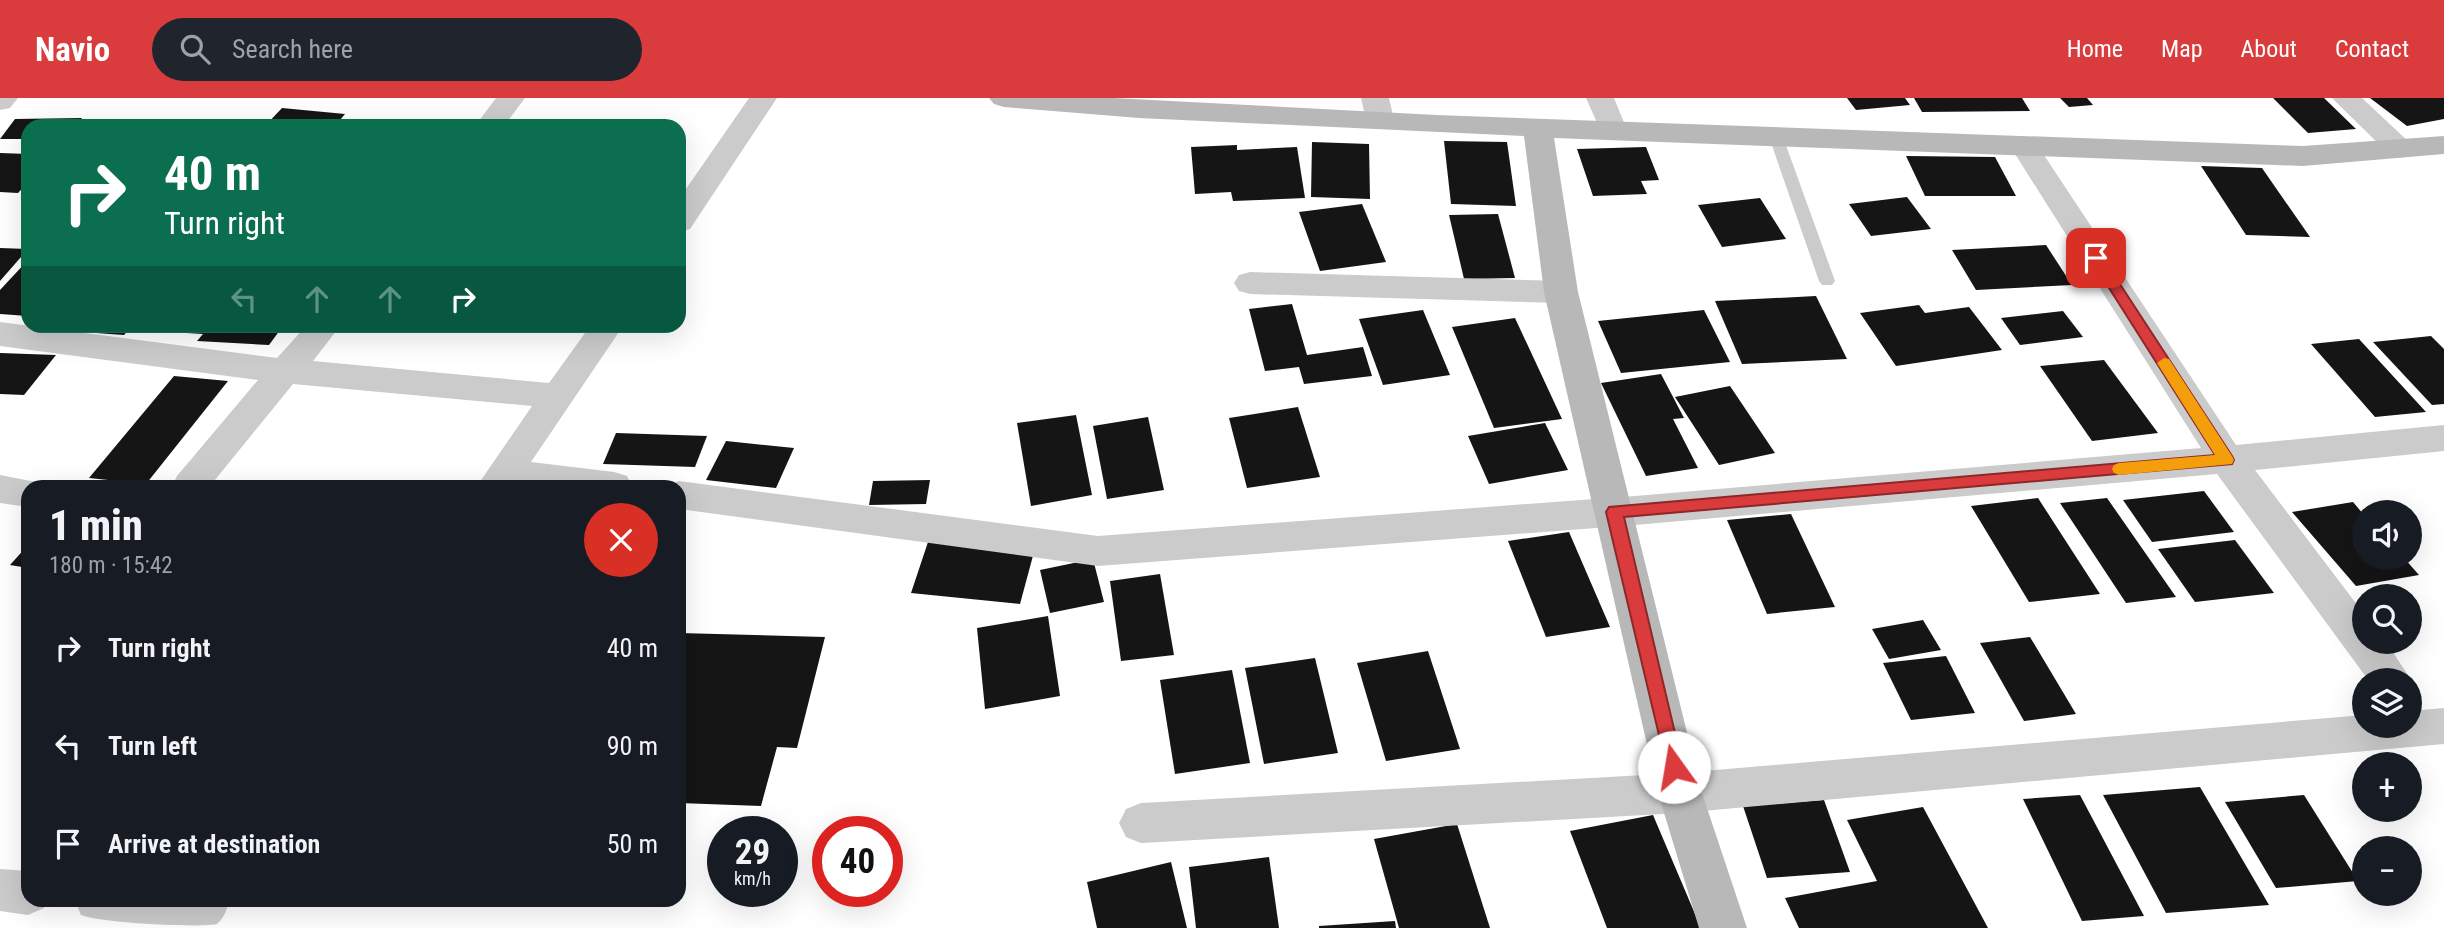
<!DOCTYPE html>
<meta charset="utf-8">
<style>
:root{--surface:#171b24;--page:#20242c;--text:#f1f3f6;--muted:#9ea1a6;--accent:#da3c3d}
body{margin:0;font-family:"Roboto Condensed",sans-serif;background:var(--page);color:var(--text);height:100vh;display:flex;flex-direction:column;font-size:26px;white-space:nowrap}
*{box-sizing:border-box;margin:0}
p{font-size:23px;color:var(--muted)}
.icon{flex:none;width:38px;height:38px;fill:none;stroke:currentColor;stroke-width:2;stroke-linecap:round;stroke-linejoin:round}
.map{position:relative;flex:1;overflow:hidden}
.panel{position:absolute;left:21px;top:382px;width:665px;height:427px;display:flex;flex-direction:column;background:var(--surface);border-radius:21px;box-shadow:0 7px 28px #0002}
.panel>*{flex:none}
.top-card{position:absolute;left:21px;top:21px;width:665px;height:214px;border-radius:21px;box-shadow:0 7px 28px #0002;background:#0b6e4f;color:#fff;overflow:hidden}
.controls{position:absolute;left:2352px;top:402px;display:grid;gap:14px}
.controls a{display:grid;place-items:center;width:70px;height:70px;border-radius:50%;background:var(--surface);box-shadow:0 7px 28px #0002;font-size:35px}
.speed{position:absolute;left:707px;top:718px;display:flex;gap:14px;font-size:35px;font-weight:700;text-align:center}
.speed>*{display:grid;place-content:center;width:91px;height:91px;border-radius:50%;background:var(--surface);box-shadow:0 7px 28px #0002;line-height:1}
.speed small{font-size:18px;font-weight:400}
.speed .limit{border:10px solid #d22;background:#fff;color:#111}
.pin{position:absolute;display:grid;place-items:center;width:60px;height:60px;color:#fff;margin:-30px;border-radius:14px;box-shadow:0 4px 10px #0006}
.me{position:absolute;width:77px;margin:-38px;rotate:347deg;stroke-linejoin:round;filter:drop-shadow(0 0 5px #0008)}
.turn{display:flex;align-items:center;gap:24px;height:147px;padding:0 28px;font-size:32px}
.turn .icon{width:91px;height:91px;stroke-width:2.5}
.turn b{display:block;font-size:49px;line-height:60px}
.lanes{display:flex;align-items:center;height:66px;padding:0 28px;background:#0003;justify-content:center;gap:35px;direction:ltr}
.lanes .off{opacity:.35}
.round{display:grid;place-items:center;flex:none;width:74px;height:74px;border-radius:37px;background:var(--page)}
.summary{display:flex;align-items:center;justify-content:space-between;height:119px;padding:0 28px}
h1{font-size:42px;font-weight:800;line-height:52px}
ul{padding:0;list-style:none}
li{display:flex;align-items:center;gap:21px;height:98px;padding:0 28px}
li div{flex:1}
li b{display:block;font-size:26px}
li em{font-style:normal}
header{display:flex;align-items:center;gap:42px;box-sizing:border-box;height:98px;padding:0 35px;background:var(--accent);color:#fff}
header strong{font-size:33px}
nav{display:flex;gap:38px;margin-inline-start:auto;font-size:24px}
.search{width:490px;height:63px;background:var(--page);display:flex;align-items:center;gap:18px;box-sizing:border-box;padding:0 24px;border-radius:38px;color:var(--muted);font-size:26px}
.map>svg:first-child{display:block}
.building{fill:#151515}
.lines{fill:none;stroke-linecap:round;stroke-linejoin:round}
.lane{fill:#cbcbcb;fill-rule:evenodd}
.street{fill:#cbcbcb;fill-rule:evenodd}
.secondary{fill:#b8b8b8;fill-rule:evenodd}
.route{fill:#da3c3d;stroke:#8e2728;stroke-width:2}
.slow{fill:#f59e0b}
</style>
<header>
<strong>Navio</strong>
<div class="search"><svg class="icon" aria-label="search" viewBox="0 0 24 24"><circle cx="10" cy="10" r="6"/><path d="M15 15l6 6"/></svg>Search here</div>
<nav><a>Home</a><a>Map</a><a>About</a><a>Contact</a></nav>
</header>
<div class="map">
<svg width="2444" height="830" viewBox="0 0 2444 830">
<rect width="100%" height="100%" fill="#fff"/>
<g class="building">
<path d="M1847,0H1905L1910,7L1856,12Z"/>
<path d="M1914,0H2022L2030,13L1922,14Z"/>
<path d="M2060,0H2087L2093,7L2069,9Z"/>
<path d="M2273,0H2324L2356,31L2308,35Z"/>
<path d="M2370,0H2444V21L2407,28Z"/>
<path d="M282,10L345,16L335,28H265Z"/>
<path d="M82,20L76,28H28V41H0L15,21Z"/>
<path d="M1444,43L1507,44L1516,108L1451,106Z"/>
<path d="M1312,44L1369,46L1370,101L1311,99Z"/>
<path d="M1237,47V52L1297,49L1305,100L1233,103L1231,94L1195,96L1191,49Z"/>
<path d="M1646,49L1659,82L1641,83L1647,96L1593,98L1577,51Z"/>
<path d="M0,55L28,56V84L18,95L0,94Z"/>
<path d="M1906,58L1995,59L2016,98H1925Z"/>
<path d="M2201,68L2262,70L2310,139L2246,137Z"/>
<path d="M1907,99L1931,131L1871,138L1849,106Z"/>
<path d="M1760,100L1786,141L1722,149L1698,107Z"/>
<path d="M1362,106L1386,164L1320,173L1299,114Z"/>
<path d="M1498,116L1515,180L1464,181L1449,117Z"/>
<path d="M2046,147L2072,187L1976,192L1952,152Z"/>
<path d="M0,150L28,151L0,183Z"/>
<path d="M28,162V218L0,216V192Z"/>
<path d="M1816,198L1847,261L1742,266L1715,203Z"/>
<path d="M1292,206L1307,257L1363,249L1372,278L1304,286L1299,269L1265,273L1249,211Z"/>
<path d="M1919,207L1925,215L1969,209L2002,252L1896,268L1860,215Z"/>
<path d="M1423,212L1450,277L1383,287L1359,221Z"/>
<path d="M1704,212L1730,264L1621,275L1598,223Z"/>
<path d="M2063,213L2083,239L2020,247L2001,220Z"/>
<path d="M1515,220L1562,321L1494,330L1452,229Z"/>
<path d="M87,228H132L124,237L82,234Z"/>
<path d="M175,228H283L269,247L197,243L203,236L170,234Z"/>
<path d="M2431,238L2444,251V306L2432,307L2373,244Z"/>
<path d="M2359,241L2426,314L2375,319L2311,246Z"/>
<path d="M0,255L56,257L24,297L0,296Z"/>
<path d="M2104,262L2158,335L2092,343L2040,268Z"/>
<path d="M1661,276L1684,320L1673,321L1698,370L1646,378L1601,285Z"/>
<path d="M174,278L228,283L146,386L89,380Z"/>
<path d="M1730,288L1775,355L1719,367L1675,299Z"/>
<path d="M1298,309L1320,379L1247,390L1229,320Z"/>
<path d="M1076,317L1092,397L1031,408L1017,325Z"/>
<path d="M1148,319L1164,392L1107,401L1093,328Z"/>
<path d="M1545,325L1568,372L1489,386L1468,338Z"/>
<path d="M616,335L707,338L695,369L603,366Z"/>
<path d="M726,343L794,350L776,390L706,382Z"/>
<path d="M930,382L926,406L869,407L873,383Z"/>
<path d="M2204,393L2234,434L2152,444L2123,402Z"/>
<path d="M2038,400L2100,496L2029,504L1971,408Z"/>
<path d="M2107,400L2176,499L2126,505L2060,405Z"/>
<path d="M2353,404L2364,417V460H2404L2419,477L2356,488L2292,414Z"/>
<path d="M1791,416L1835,509L1767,516L1727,422Z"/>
<path d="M1569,434L1610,529L1546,539L1508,443Z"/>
<path d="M2235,442L2274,495L2195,504L2158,451Z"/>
<path d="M928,444L1034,454L1020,506L911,495Z"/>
<path d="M28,447V470L10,467Z"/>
<path d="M1093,461L1104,504L1050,515L1040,472Z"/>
<path d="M1160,476L1174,557L1121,563L1110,483Z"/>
<path d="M1048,518L1060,598L985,611L977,530Z"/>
<path d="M1923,522L1941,552L1889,561L1872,531Z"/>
<path d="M679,535L825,539L797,650L777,649L761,708L679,705V679L683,668H679Z"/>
<path d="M2030,539L2076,616L2024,623L1980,545Z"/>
<path d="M1428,553L1460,651L1386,663L1357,565Z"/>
<path d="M1946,558L1975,615L1911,622L1883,565Z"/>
<path d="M1315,560L1338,655L1264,666L1245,570Z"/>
<path d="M1232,572L1250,665L1175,676L1160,582Z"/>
<path d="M2200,689L2269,807L2166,815L2103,697Z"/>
<path d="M2080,697L2144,818L2082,823L2023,701Z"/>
<path d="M2304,697L2358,783L2276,790L2225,704Z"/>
<path d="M1824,702L1850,774L1767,780L1743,708Z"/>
<path d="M1923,709L1988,830H1799L1785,800L1877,783L1847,722Z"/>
<path d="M1653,717L1701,830H1607L1570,733Z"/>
<path d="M1457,726L1490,830H1399L1374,741Z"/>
<path d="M1269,759L1279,830H1196L1189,769Z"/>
<path d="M1171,764L1187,830H1097L1087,784Z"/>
<path d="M1395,823L1396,830H1319V828Z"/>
</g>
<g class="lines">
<path class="lane" d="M1776,35L1783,39L1835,183L1832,187H1822L1819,183L1769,39Z"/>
<g class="street">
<path d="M0,0H18L10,10L0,12Z"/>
<path d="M496,0H525L504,28H475Z"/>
<path d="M749,0H777L690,131L679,134V101Z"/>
<path d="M1361,0H1389L1394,22L1390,28L1380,31L1370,28L1366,22Z"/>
<path d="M1586,0H1614L1627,32L1623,38L1613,41L1603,38Z"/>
<path d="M2332,0H2362L2410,45L2415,51L2410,57L2400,60L2390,57Z"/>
<path d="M2024,39L2034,42L2236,347L2444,327V353L2255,372L2364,516V544H2386L2412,583L2410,588V583H2369L2217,376L1635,427L1098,468L679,411V388H665L679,383L1098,438L1635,398L2201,350L2010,48L2014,42Z"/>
<path d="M1250,174L1561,183L1572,186L1577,194L1572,202L1561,205L1250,196L1239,193L1234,185L1239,177Z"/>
<path d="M0,224L277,260L306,228H340L313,263L549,285L590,228H623L531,364L614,374L627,378L632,388H477L532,308L293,286L210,388H172L177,378L258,282L0,248Z"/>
<path d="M0,377L41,385L43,388H28V409L0,405Z"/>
<path d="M2444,610V646L1680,715L1141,745L1126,739L1119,725L1126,711L1141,705L1680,675L2364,617V628H2410V613Z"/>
<path d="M0,771L28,773V802H48L44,810L28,817L0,813Z"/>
<path d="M75,802H230C227,810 224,821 217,826C202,830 100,825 81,817Z"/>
</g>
<path class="secondary" d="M989,0H1113L1436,17L2303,48L2444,38V56L2303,68L1554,40L1578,194L1702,695L1747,830H1699L1658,695L1544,194L1524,38L1139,20L1004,9L994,6Z"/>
</g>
<path class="route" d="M2096,155L2101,157L2232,358L2234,362L2232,366L1624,419L1683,669L1681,675L1674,677L1668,675L1606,414L1609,409L2215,357L2090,160Z"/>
<path class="slow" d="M2164,260L2169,261L2232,358L2234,362L2232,366L2119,377L2114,375L2112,371L2114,367L2119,365L2215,357L2157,265Z"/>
</svg>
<div class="controls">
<a><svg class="icon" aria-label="sound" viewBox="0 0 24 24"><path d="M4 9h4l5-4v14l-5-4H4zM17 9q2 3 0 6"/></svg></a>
<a><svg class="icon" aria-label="search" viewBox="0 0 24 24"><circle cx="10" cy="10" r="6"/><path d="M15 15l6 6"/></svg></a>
<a><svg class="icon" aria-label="layers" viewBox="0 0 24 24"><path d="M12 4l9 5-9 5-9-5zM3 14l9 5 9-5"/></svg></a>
<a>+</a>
<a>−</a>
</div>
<div class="speed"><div>29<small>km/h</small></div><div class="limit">40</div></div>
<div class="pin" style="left:2096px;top:160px;background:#d93025"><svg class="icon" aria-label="arrive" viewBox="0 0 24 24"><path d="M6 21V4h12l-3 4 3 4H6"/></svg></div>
<svg class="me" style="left:1674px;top:669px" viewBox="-20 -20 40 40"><circle r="19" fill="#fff"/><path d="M0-13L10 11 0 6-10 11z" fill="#da3c3d"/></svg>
<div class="top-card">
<div class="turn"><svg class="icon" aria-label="right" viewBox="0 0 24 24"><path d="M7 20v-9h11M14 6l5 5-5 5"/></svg><div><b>40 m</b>Turn right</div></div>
<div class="lanes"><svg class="icon off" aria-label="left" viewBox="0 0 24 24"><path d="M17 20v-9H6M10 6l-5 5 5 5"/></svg><svg class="icon off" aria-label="ahead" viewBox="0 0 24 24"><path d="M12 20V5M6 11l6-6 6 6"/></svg><svg class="icon off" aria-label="ahead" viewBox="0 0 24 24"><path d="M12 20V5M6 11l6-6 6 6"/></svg><svg class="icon" aria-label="right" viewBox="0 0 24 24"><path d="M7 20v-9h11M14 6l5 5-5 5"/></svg></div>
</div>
<section class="panel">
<div class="summary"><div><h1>1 min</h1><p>180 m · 15:42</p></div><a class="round" style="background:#d93025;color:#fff"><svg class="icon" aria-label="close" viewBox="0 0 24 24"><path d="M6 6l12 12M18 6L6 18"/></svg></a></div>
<ul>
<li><svg class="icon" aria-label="right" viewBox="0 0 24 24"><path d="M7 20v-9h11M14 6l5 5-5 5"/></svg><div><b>Turn right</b></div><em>40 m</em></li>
<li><svg class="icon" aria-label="left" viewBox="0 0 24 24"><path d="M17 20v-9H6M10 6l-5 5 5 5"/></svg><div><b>Turn left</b></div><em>90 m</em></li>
<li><svg class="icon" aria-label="arrive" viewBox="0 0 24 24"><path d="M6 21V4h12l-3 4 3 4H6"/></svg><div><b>Arrive at destination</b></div><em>50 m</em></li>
</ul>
</section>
</div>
